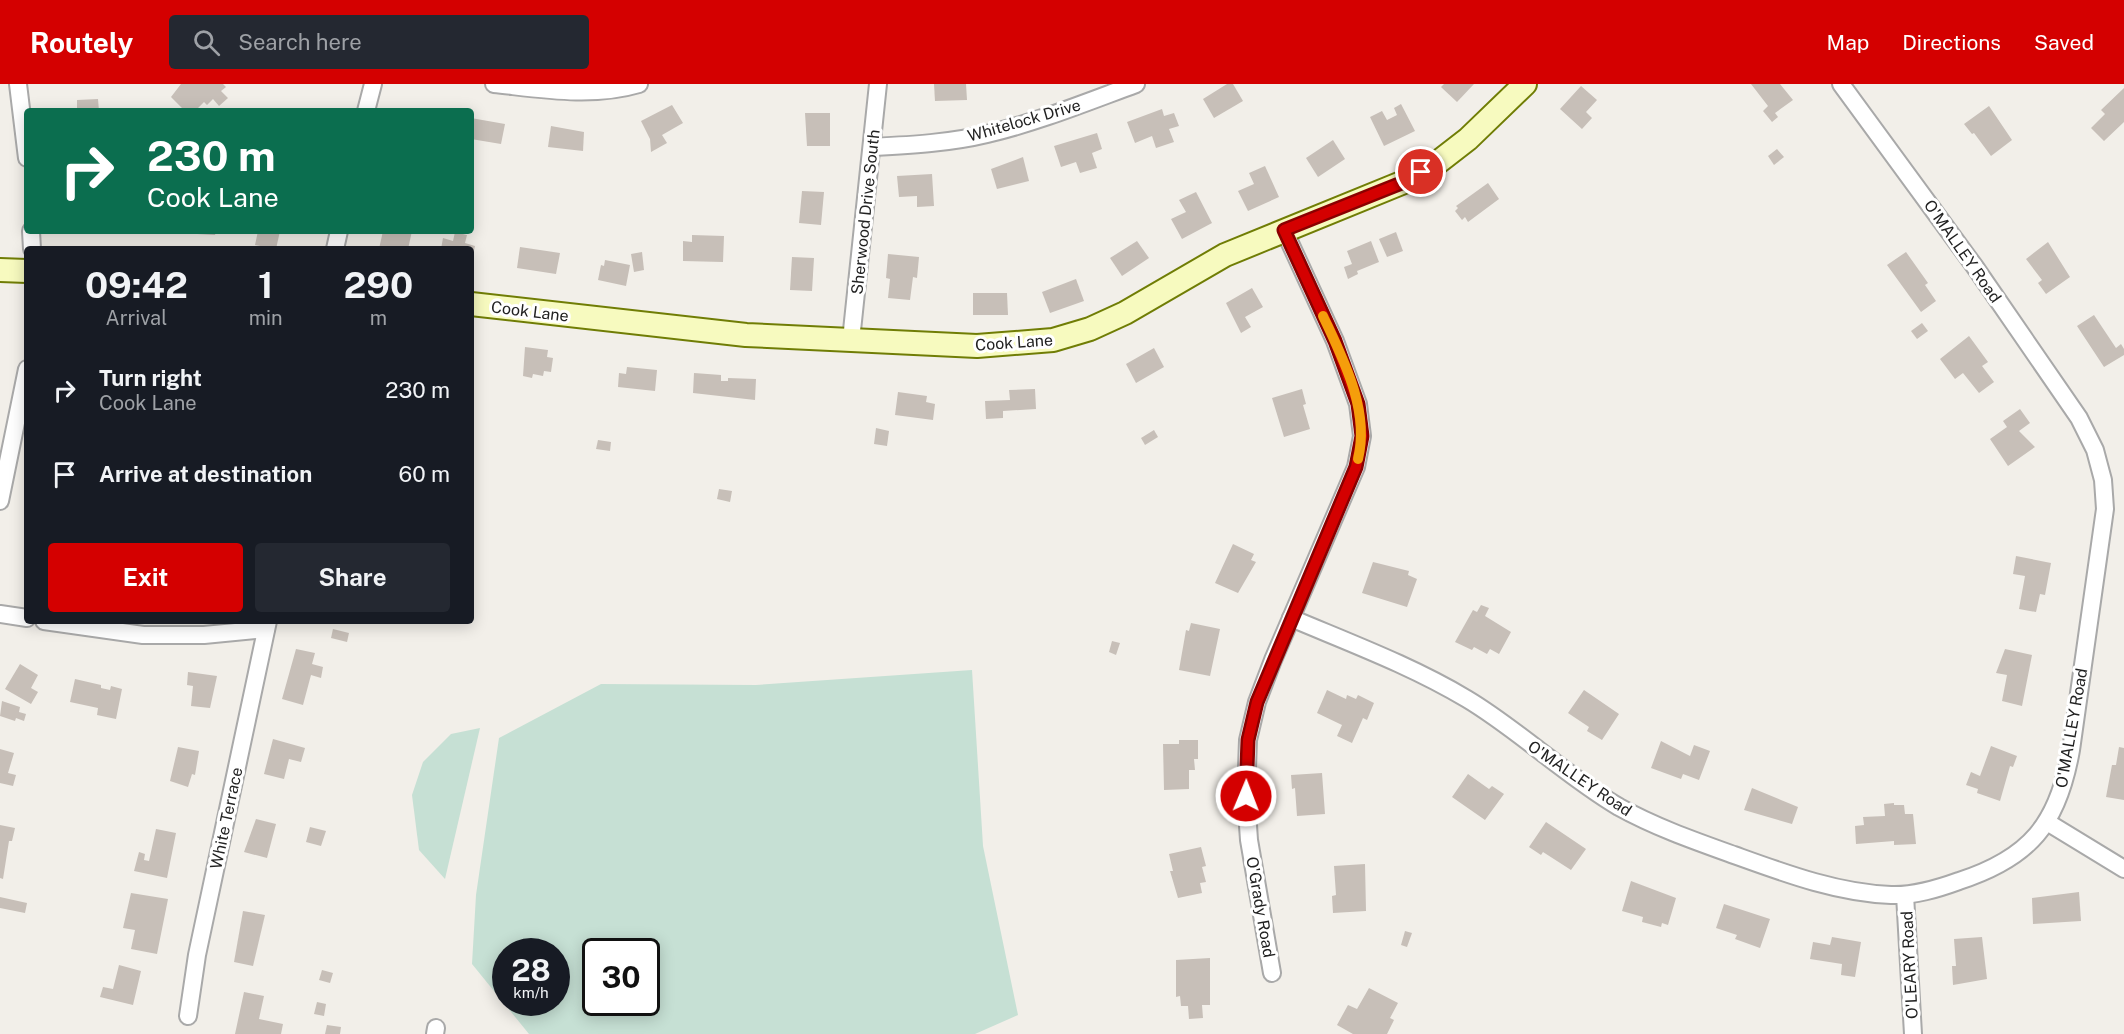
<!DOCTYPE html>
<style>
:root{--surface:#171b24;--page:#242831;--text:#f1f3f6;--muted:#9ea1a6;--accent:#d40000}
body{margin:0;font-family:"Public Sans",sans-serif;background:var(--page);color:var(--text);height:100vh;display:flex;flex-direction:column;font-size:22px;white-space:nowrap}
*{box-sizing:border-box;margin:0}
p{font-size:20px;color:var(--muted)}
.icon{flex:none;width:33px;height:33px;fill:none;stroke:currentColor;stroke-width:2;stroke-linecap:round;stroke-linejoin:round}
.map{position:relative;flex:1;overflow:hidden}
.drawer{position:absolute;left:24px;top:162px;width:450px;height:378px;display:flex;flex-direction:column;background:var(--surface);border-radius:6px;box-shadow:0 3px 15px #0003}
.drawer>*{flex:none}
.top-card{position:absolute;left:24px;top:24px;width:450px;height:126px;border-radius:6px;box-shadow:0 3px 15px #0003;background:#0b6e4f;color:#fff;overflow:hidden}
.speed{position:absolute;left:492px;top:854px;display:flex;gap:12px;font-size:30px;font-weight:700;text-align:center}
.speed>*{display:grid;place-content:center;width:78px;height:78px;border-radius:50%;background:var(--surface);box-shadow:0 3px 15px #0003;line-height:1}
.speed small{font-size:15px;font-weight:400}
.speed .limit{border:3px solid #111;border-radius:9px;background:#fff;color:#111}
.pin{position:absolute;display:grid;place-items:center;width:51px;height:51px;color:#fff;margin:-26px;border:3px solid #fff;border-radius:50%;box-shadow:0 2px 6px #0007}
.me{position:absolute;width:66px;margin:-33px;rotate:1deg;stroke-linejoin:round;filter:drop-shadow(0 0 4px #0008)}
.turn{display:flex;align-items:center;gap:21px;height:126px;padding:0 24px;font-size:27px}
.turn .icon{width:78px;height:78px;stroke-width:2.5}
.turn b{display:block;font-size:42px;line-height:51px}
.eta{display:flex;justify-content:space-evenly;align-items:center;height:102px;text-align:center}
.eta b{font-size:36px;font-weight:700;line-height:42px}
.primary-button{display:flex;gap:12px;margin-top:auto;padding:12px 24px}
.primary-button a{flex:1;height:69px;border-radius:6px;background:var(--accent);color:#fff;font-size:24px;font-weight:700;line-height:69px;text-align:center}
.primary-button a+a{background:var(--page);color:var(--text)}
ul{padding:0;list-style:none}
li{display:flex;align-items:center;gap:18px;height:84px;padding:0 24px}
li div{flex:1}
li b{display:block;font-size:22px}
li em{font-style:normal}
header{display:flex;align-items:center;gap:36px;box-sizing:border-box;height:84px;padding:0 30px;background:var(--accent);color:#fff}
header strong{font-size:28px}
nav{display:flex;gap:33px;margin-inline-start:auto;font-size:21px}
.search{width:420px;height:54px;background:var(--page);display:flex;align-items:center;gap:15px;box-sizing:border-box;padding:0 21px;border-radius:6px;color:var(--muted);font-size:22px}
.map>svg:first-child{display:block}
.wetland{fill:#c6e0d4;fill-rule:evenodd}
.building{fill:#c7bfb8}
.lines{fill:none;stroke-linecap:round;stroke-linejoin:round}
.street-casing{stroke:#a9a9a9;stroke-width:20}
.secondary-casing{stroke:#707d05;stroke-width:26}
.street{stroke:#fff;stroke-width:16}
.secondary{stroke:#f7fabf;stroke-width:22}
.route-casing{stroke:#8a0000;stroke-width:15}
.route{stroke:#d40000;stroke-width:10}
.slow{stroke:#f59e0b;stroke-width:10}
.labels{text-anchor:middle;stroke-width:6;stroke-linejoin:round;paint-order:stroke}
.street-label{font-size:16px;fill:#222;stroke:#fff}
</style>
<header>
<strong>Routely</strong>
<div class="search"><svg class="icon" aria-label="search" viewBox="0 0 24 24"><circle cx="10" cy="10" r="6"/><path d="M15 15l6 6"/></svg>Search here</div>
<nav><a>Map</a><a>Directions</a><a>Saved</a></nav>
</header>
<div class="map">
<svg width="2124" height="950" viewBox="0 0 2124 950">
<rect width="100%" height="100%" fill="#f2efe9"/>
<g class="wetland">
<path d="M972,586L983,762L1018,931L975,950H529L472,880L476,811L499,654L601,600L756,601ZM506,867H556V918H506ZM596,867H646V918H596Z"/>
<path d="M480,644L445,795L419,766L412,711L423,678L451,650Z"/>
</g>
<g class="building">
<path d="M181,0H223L226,3L221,7L228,14L219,22L213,15L207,21L204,18L195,27H185L171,13Z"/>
<path d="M934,0H966L967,16L935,17Z"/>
<path d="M1227,0H1233L1243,17L1214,34L1203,15Z"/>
<path d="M1444,0H1474L1457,18L1441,3Z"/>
<path d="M1751,0H1780L1793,16L1775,29L1778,33L1772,38L1763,27L1768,22Z"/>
<path d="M1581,2L1597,16L1586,28L1592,34L1582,45L1560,25Z"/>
<path d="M2124,4V38L2104,57L2091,44L2105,30L2101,26Z"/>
<path d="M98,15L99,27H77V16Z"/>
<path d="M1401,20L1415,47L1384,62L1370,33L1382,27L1387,36L1397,31L1394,24Z"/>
<path d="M672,21L683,39L662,51L667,59L651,68L650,55L641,37Z"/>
<path d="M1989,22L2012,56L1991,72L1974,49L1972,50L1964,40Z"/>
<path d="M1162,25L1164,32L1174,29L1179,42L1169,45L1174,58L1156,64L1152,52L1135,59L1127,38Z"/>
<path d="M805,29H830V62H807Z"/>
<path d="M471,34L505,40L501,60L471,55Z"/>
<path d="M551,42L584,48L583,67L548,63Z"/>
<path d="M1097,49L1102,65L1092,69L1097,84L1080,89L1076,78L1061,83L1054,62Z"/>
<path d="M1333,56L1345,75L1318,93L1306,74Z"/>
<path d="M1777,65L1784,73L1774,81L1768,72Z"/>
<path d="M1023,73L1029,97L997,105L991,85Z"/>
<path d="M1265,82L1279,113L1248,127L1238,107L1254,100L1249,89Z"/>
<path d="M932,90L934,122L917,123V112L899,113L897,92Z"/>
<path d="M1488,99L1499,115L1468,138L1465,133L1462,136L1455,127L1458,124L1456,122Z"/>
<path d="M802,107L824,108L821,141L799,139Z"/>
<path d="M1196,108L1212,139L1182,155L1171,135L1186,128L1179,116Z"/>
<path d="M179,147H216L215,151L179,149Z"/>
<path d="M258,147H280L276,165L255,161Z"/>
<path d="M383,147H412L408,165H379Z"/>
<path d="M455,148L467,151L465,159L475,162L472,176L471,165H441L443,154L453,157Z"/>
<path d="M1396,148L1403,167L1387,173L1379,155Z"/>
<path d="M692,151L724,152L723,178L683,177V157L692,158Z"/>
<path d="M1137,157L1149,174L1122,192L1110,174Z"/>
<path d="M1371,157L1379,178L1357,187L1358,190L1348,195L1344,183L1352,180L1347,167Z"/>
<path d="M2048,158L2070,193L2046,210L2038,199L2042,196L2026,175Z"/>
<path d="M520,163L560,169L556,190L517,184Z"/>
<path d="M642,168L644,186L634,188L631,170Z"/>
<path d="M1906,168L1928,199L1925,201L1936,217L1921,228L1887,181Z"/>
<path d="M888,170L919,173L917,194L913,193L910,216L888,214L890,195L886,194Z"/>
<path d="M792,173L814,174L812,207L790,206Z"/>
<path d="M605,176L630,181L626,202L598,196L601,181L604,182Z"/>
<path d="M1076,195L1084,217L1050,229L1042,208Z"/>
<path d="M1252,204L1263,223L1245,233L1251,243L1241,249L1226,219Z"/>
<path d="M973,209H1007L1008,231H973Z"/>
<path d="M2094,231L2116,264L2121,260L2124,265V271L2104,283L2077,242Z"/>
<path d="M1922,239L1928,247L1917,255L1911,247Z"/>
<path d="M1969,252L1988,278L1982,282L1994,298L1979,309L1963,289L1955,295L1940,275Z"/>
<path d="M525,263L548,266L547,273L553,274L551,288L544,287L543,292L533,290L532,294L523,292Z"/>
<path d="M1154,264L1164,283L1136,299L1126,280Z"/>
<path d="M627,283L657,286L655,307L618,303L619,289L626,290Z"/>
<path d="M694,289L721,291V297H728V294L756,295L755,316L693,309Z"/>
<path d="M1035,305L1036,325L1003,327V334L986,335L985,317L1010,316L1009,306Z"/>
<path d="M1302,305L1306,320L1303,321L1310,345L1284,353L1272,314Z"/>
<path d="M898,308L927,312L926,318L935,320L933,336L895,331Z"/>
<path d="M2020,325L2030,339L2019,347L2035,363L2008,382L1990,355L2007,343L2003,337Z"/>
<path d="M876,344L889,347L887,362L874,360Z"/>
<path d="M1154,346L1158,353L1145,361L1141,354Z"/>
<path d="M598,356L611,358L610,367L596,365Z"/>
<path d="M719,405L732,407L730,418L717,415Z"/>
<path d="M1233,460L1254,470L1251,476L1256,478L1238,509L1215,499Z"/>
<path d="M2016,472L2051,479L2045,511L2040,510L2036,528L2019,525L2025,492L2013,490Z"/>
<path d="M1373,478L1409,487L1408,491L1417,495L1407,523L1362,509Z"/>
<path d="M1481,521L1489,524L1485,532L1511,548L1499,570L1490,565L1487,570L1474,563L1472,566L1455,558L1473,526L1477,528Z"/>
<path d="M1191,539L1220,545L1210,592L1179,586L1186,546L1189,547Z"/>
<path d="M333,545L349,549L347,558L331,554Z"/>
<path d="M1112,557L1120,559L1116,571L1109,568Z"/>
<path d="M296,565L315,569L312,580L323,583L321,594L311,591L303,621L282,615Z"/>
<path d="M2005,565L2032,571L2022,622L2002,617L2007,591L1996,589Z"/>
<path d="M20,580L38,591L31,604L38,608L31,620L5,605Z"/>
<path d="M188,588L217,592L210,624L191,622L193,602L187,601Z"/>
<path d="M75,595L101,601V604L110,606L111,602L122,605L116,635L97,631L98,624L70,618Z"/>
<path d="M1327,606L1346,615L1347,611L1356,615L1358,611L1374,619L1367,636L1363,634L1352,659L1337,652L1342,641L1317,629Z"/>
<path d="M1584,606L1619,630L1602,656L1587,647L1589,643L1568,629Z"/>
<path d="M2,617L20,623L19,628L26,630L24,637L16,634L15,637L0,632Z"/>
<path d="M273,655L305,664L301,678L289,675L284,695L264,690Z"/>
<path d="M1179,656H1198V675H1194L1195,686H1189V705L1164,706L1163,660H1179Z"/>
<path d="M1661,657L1690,672L1694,661L1710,667L1699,696L1683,690L1681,695L1651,684Z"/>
<path d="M1991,662L2017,672L2013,683L2010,682L2000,717L1977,709L1978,705L1966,701L1971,688L1980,692Z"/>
<path d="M178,663L199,667L195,691L192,690L188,703L170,697Z"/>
<path d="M2119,663L2124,664V716L2106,713L2112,681H2116Z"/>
<path d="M0,665L14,669L8,689L16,691L13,702L0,699Z"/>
<path d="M1322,689L1325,730L1297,732L1295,704L1292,705L1291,691Z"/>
<path d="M1468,690L1489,705L1492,702L1504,710L1485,736L1452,713Z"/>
<path d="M1752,704L1798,723L1792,740L1744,726Z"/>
<path d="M1894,719V721H1904L1905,730H1913L1916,760L1894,761V757L1856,760L1855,742L1864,741L1863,733L1885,732L1884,720Z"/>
<path d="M256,735L276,740L267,774L244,768Z"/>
<path d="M1546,738L1586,765L1571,786L1543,768L1541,771L1529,763Z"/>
<path d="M0,741L15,744L12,757H9L3,795L0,794Z"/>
<path d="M310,743L326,747L321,762L306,758Z"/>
<path d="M156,745L176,749L167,794L134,787L139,768L145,770L144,776L149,777Z"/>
<path d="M1201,763L1206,782L1202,783L1206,798L1200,799L1202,809L1178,814L1170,787H1173L1169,770Z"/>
<path d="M1365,780L1366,827L1333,829L1332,812L1336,811L1334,782Z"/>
<path d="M1631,797L1676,814L1668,841L1662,839L1661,843L1642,838L1643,833L1622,827Z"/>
<path d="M2079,808L2081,837L2033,840L2032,814Z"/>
<path d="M131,809L168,815L157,870L131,865L135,846L123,844Z"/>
<path d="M0,813L27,819L25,829L0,824Z"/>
<path d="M1724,820L1770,835L1760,864L1735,855L1737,851L1716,844Z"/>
<path d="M243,827L265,831L253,882L234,878Z"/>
<path d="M1405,847L1412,849L1407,863L1401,861Z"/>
<path d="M1832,853L1861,858L1855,893L1841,891L1842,880L1810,875L1813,858L1830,861Z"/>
<path d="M1982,853L1987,895L1953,901L1952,882H1956L1954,855Z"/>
<path d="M1210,874V921H1202L1203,934L1189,935L1188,922H1181L1180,912L1176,913V876Z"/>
<path d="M119,881L141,887L133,921L100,913L103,903L113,905Z"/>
<path d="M322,886L333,889L330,899L319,896Z"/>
<path d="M1369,904L1398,919L1390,934L1394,936L1387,950H1353L1337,941L1348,921L1357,925Z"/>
<path d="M244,908L264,912L259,935L283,940L281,950H235Z"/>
<path d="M317,918L326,920L324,932L314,930Z"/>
<path d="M327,941L341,943L340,950H325Z"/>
</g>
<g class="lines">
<defs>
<g id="street">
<path d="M18,0L27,74"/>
<path d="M494,0C541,5 592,14 639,0"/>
<path d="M366,27L373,0"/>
<path d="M873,63C911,61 950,59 987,50C1038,38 1087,18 1136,0"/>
<path d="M31,147L32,165"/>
<path d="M335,165L339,147"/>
<path d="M851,256L878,0"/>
<path d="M0,417L27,285"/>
<path d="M0,530L27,534"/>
<path d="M1291,534C1350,559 1412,582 1467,615C1519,646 1566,692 1619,723C1655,743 1695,757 1734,771C1784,789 1837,809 1891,811C1914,812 1937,805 1959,797C2030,774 2058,740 2071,666L2105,425L2103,396L2095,366L2079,334L1975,183L1841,0"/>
<path d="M44,537L143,551H204L266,545"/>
<path d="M2047,738L2124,785"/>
<path d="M1905,811L1913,950"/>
<path d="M1272,889L1249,756L1246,712L1248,656L1257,618L1273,576L1356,383L1362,352L1358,320L1335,257L1284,146"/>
<path d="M188,932L197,871L268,537"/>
<path d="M435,950L436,944"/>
</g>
<g id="secondary">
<path d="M0,186L27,187"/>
<path d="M471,220L746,251L977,262L1053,256L1090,245L1125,229L1225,171L1404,98L1437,79L1468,55L1525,0"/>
</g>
</defs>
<use href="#street" class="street-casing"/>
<use href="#secondary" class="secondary-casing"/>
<use href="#street" class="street"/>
<use href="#secondary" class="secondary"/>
</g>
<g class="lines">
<defs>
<path id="route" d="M1246,712L1248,656L1257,618L1356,383L1362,352L1358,320L1335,257L1284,146L1404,98L1421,88"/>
</defs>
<use href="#route" class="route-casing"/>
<use href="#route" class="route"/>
<path class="slow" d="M1323,232C1343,275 1370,326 1358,375"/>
</g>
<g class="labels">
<g class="street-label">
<text transform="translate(1024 36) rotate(-16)" y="6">Whitelock Drive</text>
<text transform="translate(865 128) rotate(-84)" y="6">Sherwood Drive South</text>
<text transform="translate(1963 167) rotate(55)" y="6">O'MALLEY Road</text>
<text transform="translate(530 227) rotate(7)" y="6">Cook Lane</text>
<text transform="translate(1014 258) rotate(-4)" y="6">Cook Lane</text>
<text transform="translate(2071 644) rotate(-80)" y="6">O'MALLEY Road</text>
<text transform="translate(1580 694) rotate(34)" y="6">O'MALLEY Road</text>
<text transform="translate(226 734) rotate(-78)" y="6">White Terrace</text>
<text transform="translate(1261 823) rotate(80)" y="6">O'Grady Road</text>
<text transform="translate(1909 881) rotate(-93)" y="6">O'LEARY Road</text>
</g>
</g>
</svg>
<div class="speed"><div>28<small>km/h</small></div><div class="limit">30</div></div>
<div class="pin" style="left:1421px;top:88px;background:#d93025"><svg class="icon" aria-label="arrive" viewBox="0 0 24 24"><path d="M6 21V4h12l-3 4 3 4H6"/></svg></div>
<svg class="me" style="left:1246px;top:712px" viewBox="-20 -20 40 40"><circle r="17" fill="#d40000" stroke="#fff" stroke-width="3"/><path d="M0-11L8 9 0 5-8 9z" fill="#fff"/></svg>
<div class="top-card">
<div class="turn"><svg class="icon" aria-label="right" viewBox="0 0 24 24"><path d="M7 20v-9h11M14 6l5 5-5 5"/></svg><div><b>230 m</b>Cook Lane</div></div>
</div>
<section class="drawer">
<div class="eta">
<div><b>09:42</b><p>Arrival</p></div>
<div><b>1</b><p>min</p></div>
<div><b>290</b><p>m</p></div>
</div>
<ul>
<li><svg class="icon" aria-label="right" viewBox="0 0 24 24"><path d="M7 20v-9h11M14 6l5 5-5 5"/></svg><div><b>Turn right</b><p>Cook Lane</p></div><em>230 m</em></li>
<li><svg class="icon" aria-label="arrive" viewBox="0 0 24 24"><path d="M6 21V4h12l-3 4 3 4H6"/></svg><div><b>Arrive at destination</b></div><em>60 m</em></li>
</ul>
<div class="primary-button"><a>Exit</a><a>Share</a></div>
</section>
</div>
